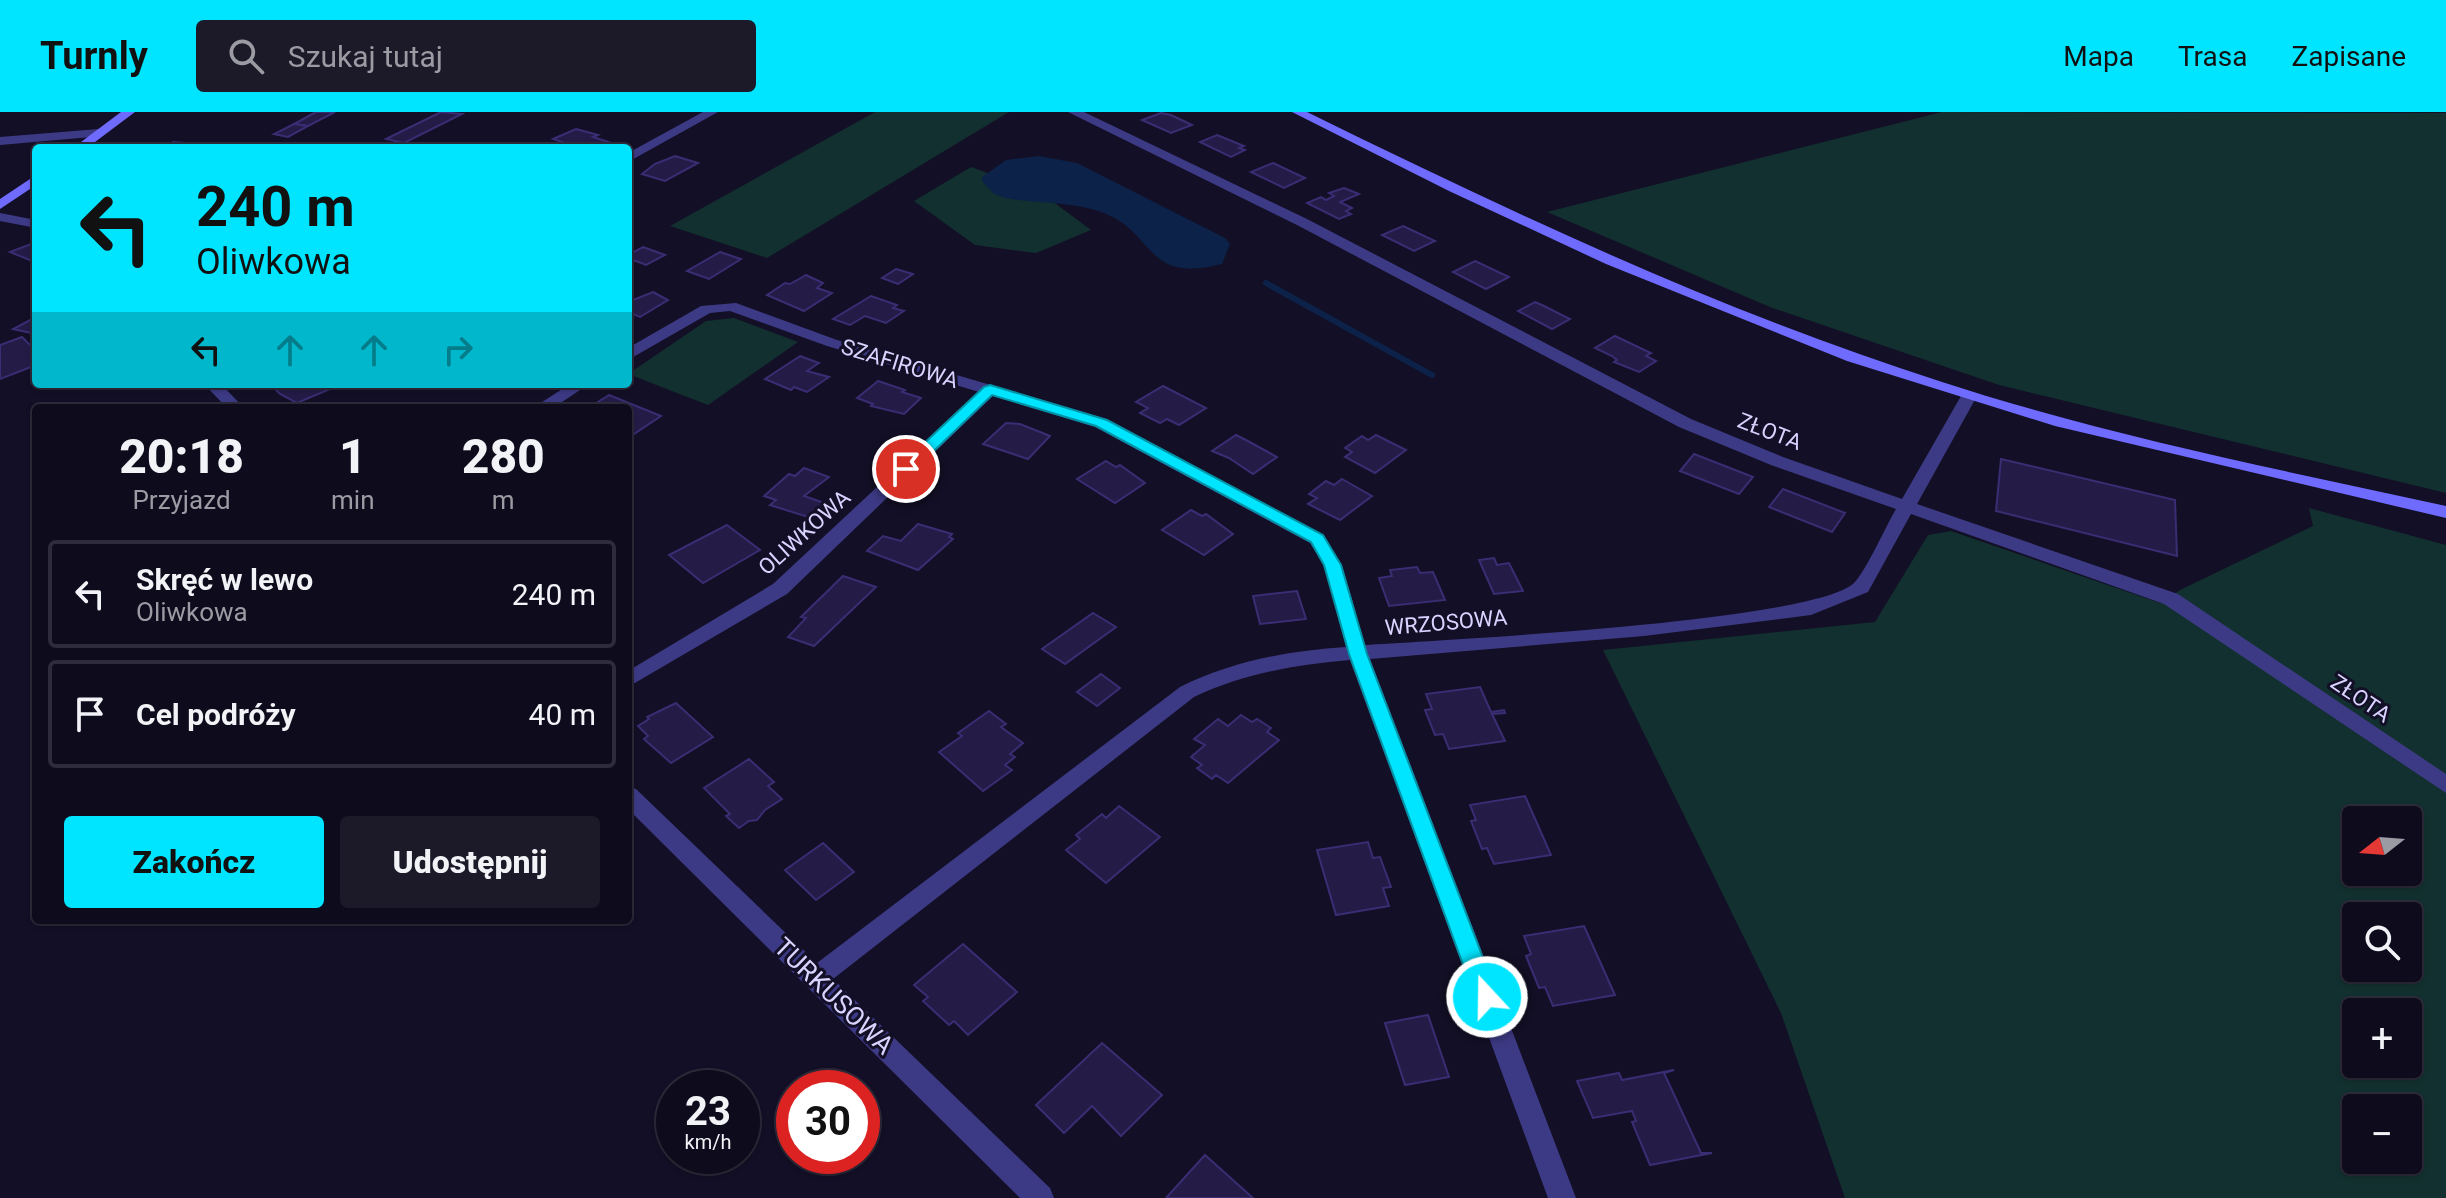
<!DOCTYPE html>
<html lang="pl">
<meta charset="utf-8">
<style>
:root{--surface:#0e0b1c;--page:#1c1929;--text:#f1f3f6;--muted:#9b9ba3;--line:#2e2b3b;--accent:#00e5ff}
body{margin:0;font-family:Roboto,sans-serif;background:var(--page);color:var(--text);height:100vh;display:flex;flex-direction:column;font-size:30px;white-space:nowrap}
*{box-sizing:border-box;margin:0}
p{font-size:26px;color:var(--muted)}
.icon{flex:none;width:44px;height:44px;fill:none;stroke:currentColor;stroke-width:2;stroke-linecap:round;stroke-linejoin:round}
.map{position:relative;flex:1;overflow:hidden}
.drawer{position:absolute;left:32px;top:292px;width:600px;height:520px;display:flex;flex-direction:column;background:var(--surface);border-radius:8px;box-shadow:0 2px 6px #0004,0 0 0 2px var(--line)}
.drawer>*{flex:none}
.banner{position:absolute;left:32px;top:32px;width:600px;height:244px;border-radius:8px;box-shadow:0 2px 6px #0004,0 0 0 2px var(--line);background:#00e5ff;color:#111;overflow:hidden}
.needle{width:52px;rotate:253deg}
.fabs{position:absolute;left:2342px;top:694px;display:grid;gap:16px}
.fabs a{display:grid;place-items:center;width:80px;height:80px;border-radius:8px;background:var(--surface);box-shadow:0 2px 6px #0004,0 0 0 2px var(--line);font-size:40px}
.speed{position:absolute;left:656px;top:958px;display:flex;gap:16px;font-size:40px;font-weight:700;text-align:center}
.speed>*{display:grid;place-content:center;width:104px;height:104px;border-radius:50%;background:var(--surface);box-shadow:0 2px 6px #0004,0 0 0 2px var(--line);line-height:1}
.speed small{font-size:20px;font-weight:400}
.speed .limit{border:12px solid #d22;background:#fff;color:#111}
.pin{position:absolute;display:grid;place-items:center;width:68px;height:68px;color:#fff;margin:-34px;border:4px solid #fff;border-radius:50%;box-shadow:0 2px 8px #0007}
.me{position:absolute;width:88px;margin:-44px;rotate:339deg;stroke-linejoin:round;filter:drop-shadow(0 0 6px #0008)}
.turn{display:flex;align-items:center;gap:28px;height:168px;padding:0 32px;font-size:36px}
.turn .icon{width:104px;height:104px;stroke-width:2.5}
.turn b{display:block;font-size:56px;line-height:68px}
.lanes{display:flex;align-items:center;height:76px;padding:0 32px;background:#0003;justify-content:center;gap:40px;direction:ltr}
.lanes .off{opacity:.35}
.eta{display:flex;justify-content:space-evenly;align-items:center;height:136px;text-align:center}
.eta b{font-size:48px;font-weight:800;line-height:56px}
.action{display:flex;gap:16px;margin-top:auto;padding:16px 32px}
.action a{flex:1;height:92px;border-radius:8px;background:var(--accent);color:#111;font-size:32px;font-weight:800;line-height:92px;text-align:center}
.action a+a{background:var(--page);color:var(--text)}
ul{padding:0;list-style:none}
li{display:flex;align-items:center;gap:24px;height:108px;margin:0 16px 12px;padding:0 16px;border:4px solid var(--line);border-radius:8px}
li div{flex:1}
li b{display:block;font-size:30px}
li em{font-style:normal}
header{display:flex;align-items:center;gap:48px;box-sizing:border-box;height:112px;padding:0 40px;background:var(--accent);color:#111}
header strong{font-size:38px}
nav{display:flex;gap:44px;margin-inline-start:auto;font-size:28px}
.search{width:560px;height:72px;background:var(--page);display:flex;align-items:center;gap:20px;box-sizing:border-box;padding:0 28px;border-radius:8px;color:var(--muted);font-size:30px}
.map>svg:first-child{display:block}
.green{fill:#12302f;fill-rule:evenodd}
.water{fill:#0c2248}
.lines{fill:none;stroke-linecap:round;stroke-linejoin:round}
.stream{stroke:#0c2248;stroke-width:6}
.building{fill:#241b47;stroke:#3b2d73;stroke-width:2}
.street{fill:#3d3a85;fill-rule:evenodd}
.secondary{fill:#6f6bff;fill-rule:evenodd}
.route{fill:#00e5ff;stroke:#0095a6;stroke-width:2}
.labels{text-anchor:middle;stroke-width:6;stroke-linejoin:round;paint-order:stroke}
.street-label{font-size:22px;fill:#d9d4ff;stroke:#130f26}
.near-street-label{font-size:26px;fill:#d9d4ff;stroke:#130f26}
</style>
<header>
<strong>Turnly</strong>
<div class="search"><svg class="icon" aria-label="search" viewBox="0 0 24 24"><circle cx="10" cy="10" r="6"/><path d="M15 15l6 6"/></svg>Szukaj tutaj</div>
<nav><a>Mapa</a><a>Trasa</a><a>Zapisane</a></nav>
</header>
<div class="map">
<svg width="2446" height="1086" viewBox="0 0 2446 1086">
<rect width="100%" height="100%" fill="#130f26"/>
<g class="green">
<path d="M875,0H1009L767,146L670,114Z"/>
<path d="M1942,0L2446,1V381L1999,273L1770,195L1547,100Z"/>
<path d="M971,55L1040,80L1091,118L1036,141L975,133L914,89Z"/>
<path d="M734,206L798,230L708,293L628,262L706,209Z"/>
<path d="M2309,396L2446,433V1086H1845L1781,901L1603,538L1875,510L1928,423L1951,419L2160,491L2182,477L2313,414ZM2356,708H2408V760H2356ZM2356,804H2408V856H2356ZM2356,900H2408V952H2356ZM2356,996H2408V1048H2356Z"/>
</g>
<path class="water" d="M1039,44L1077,51L1225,126L1230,132L1222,152C1144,172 1157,122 1104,101C1073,89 1037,92 1005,86L994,82L982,69V65L1006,48Z"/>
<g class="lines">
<path class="stream" d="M1266,171L1432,263"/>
</g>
<g class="building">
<path d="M316,0H335L308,14L294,12Z"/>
<path d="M441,0L462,2L404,31L386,27Z"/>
<path d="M1161,1L1171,3L1192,13L1171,21L1142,8Z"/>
<path d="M294,12L308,14L288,25L274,22Z"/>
<path d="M576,17L598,23L593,25L611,31L600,36H571L574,34L553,27Z"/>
<path d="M1217,23L1244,34L1239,36L1245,38L1231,45L1200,30Z"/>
<path d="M173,30L209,33L204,36H164Z"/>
<path d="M675,44L698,51L665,69L642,62L655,52Z"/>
<path d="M1273,51L1305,66L1284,76L1251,60Z"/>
<path d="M1344,76L1359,82L1340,90L1352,96L1346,99L1351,102L1339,107L1307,91L1321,85L1326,88L1334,84L1329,81Z"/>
<path d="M1403,114L1435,129L1414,139L1382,123Z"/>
<path d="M31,132L36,133V147L32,149L10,140Z"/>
<path d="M643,135L665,143L646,153L628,146V143Z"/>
<path d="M720,140L741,147L709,167L687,159Z"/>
<path d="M1475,149L1509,165L1486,177L1453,160Z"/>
<path d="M896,157L913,162L898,172L882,166Z"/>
<path d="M806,163L823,171L817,176L832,181L804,199L767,183L785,171L790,172Z"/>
<path d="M653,180L668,188L640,205L628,200V190Z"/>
<path d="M871,184L897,193L893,196L904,199L886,211L865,204L850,213L833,207Z"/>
<path d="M1535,190L1544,194L1570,207L1552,217L1518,199Z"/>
<path d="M36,205V222L13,217Z"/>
<path d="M1615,224L1651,241L1646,244L1656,249L1639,260L1614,250L1617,248L1612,244L1595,236Z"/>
<path d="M22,225L36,239V253L0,267V233Z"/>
<path d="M800,244L819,251L807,259L829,265L807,280L794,275L791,278L765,267Z"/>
<path d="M878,269L905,278L902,280L921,286L904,302L871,294L873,292L857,286Z"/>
<path d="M278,272H332L335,275L297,291L280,282L275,277L281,275Z"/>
<path d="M1163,274L1206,296L1179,313L1167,307L1160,311L1140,301L1148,296L1136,290Z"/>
<path d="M609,283L661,304L631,324L628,322V296L590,295Z"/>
<path d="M1006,311L1020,312L1050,324L1028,347L983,332Z"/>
<path d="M1236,323L1246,328L1277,345L1253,362L1229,346L1212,339Z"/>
<path d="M1376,323L1406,338L1375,361L1345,345L1352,340L1345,336L1362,324L1368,328Z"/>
<path d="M1694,342L1753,365L1739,382L1680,359Z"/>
<path d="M2001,347L2175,388L2177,444L1996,399Z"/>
<path d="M1106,349L1116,355L1120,353L1145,371L1115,391L1077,367Z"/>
<path d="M804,356L829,365L804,384L827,392L811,406L770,393L776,388L764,384L789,362L795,364Z"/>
<path d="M1342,367L1372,384L1340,408L1308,392L1317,386L1309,382L1326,369L1334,373Z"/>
<path d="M1783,377L1845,401L1832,420L1769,395Z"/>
<path d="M1191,398L1202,404L1206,402L1233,422L1204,443L1162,418Z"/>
<path d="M918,412L952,422L949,425L953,427L918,458L867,439L883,424L901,429Z"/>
<path d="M727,413L760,438L703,471L669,443Z"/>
<path d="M1494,446L1497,453L1509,451L1523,479L1494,482L1479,448Z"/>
<path d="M1417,455L1420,461L1433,460L1445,488L1389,494L1379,466L1392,464L1390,458Z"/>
<path d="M843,464L876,475L814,534L788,525L806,506L801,505Z"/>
<path d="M1297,479L1306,507L1260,512L1253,484Z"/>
<path d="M1093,501L1116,515L1065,552L1042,537Z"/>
<path d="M1101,562L1120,576L1097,594L1077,580Z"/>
<path d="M1480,575L1491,600L1504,598L1505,601L1492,602L1505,629L1449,637L1443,622L1435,623L1425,598L1432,597L1426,582Z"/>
<path d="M676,591L713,625L671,651L644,627L648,624L638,614L649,607L647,605Z"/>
<path d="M989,599L1006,612L1001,615L1023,631L1010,642L1015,645L1005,653L1012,658L983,679L939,640L962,624L958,621Z"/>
<path d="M1241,603L1252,610L1257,607L1271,616L1267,620L1279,628L1228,671L1216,663L1212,667L1197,656L1202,653L1191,645L1205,633L1194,627L1218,607L1228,614Z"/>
<path d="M749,647L774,670L768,674L782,687L765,698L757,708L749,709L739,716L726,704L730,702L704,676Z"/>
<path d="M1525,684L1551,743L1494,752L1487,736L1482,737L1471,709L1476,708L1470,693Z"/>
<path d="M1119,694L1160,725L1106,771L1066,738L1080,727L1076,723L1102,702L1106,706Z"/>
<path d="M1368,730L1373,746L1380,745L1391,775L1383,776L1389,794L1336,803L1317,738Z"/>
<path d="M823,731L854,760L816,788L785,758Z"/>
<path d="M1584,814L1615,883L1553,894L1545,875L1539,876L1526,844L1531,842L1524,824Z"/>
<path d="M963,832L1017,880L968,923L954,909L949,913L923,889L928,885L914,873Z"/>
<path d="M1428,903L1449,965L1405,973L1385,911Z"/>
<path d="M1102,931L1162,983L1121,1024L1092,994L1064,1021L1036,993Z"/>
<path d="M1674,958L1664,961L1701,1041H1712L1650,1053L1632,1010L1636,1009L1632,999L1593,1006L1577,969L1619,961L1622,968Z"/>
<path d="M1205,1043L1253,1086H1166Z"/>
</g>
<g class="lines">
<g class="street">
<path d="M703,0H718L628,50V41Z"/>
<path d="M1068,0H1084L1307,107L1691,307L1783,345L1902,387L1961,284L1963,281H1975L1977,284L1917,392L2178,482L2446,662V681L2164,492L1911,402L1868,480L1811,503L1644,524L1370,547L1576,1086H1548L1350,548C1295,553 1244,561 1194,585L833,867L1050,1076L1054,1086H1020L628,697V674L636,677L817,851L1180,575C1233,549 1287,539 1346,535L1324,453L1310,431L1095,315L993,284L787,482L628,575V559L773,472L979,280L827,234L730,199L710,201L628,248V236L701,194L736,191L837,228L1107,307L1323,423L1342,453L1365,533C1442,528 1812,510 1854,471C1866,459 1886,414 1896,397L1771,353L1679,315L1297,113Z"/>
<path d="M99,17L105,21L103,24L0,33V25Z"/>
<path d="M0,101L36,108V116L0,109Z"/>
<path d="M204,272H221L244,296H227Z"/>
<path d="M570,272H589L553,296H533Z"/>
</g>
<g class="secondary">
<path d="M121,0H135L87,36H73Z"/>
<path d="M1292,0H1307C1513,101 1720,199 1939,269C2104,323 2276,357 2446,394V406L2055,314L1847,249L1606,152L1449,79Z"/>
<path d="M36,63V73L0,97V87Z"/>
</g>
</g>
<path class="route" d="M990,273L1107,308L1323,423L1341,453L1367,542L1498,885L1495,893L1487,896L1479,893L1475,885L1349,542L1324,453L1311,430L1096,314L992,283L911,361H900V354L984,275Z"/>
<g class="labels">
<g class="street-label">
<text transform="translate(900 251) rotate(17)" y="8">SZAFIROWA</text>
<text transform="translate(1770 319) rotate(21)" y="8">ZŁOTA</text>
<text transform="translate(804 420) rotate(-42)" y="8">OLIWKOWA</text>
<text transform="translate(1446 510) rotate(-5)" y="8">WRZOSOWA</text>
<text transform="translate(2361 586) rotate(34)" y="8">ZŁOTA</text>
</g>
<g class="near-street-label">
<text transform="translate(834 884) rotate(44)" y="9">TURKUSOWA</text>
</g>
</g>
</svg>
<div class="fabs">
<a><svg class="needle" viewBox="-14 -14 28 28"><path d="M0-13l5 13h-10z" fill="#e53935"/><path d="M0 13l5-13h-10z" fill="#9b9ba3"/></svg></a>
<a><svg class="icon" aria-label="search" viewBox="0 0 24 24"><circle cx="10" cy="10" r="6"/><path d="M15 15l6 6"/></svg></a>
<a>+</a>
<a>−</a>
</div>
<div class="speed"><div>23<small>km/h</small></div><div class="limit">30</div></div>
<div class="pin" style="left:906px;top:357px;background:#d93025"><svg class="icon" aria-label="arrive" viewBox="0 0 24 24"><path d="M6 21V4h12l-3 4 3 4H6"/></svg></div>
<svg class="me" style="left:1487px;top:885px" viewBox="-20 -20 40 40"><circle r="17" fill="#00e5ff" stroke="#fff" stroke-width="3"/><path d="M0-11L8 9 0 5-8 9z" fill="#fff"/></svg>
<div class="banner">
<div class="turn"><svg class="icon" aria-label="left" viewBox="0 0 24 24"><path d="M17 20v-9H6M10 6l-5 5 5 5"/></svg><div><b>240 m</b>Oliwkowa</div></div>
<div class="lanes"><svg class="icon" aria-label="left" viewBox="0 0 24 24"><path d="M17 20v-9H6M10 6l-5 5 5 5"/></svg><svg class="icon off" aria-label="ahead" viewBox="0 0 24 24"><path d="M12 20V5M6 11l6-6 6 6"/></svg><svg class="icon off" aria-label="ahead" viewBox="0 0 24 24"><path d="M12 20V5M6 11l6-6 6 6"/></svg><svg class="icon off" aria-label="right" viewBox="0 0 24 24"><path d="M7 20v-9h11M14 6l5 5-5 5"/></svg></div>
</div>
<section class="drawer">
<div class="eta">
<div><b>20:18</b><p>Przyjazd</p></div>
<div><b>1</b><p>min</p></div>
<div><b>280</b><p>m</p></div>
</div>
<ul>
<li><svg class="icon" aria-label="left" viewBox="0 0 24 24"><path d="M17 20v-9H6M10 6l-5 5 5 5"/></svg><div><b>Skręć w lewo</b><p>Oliwkowa</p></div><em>240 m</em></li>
<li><svg class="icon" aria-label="arrive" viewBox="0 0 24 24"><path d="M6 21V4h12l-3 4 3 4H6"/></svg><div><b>Cel podróży</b></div><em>40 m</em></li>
</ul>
<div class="action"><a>Zakończ</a><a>Udostępnij</a></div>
</section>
</div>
